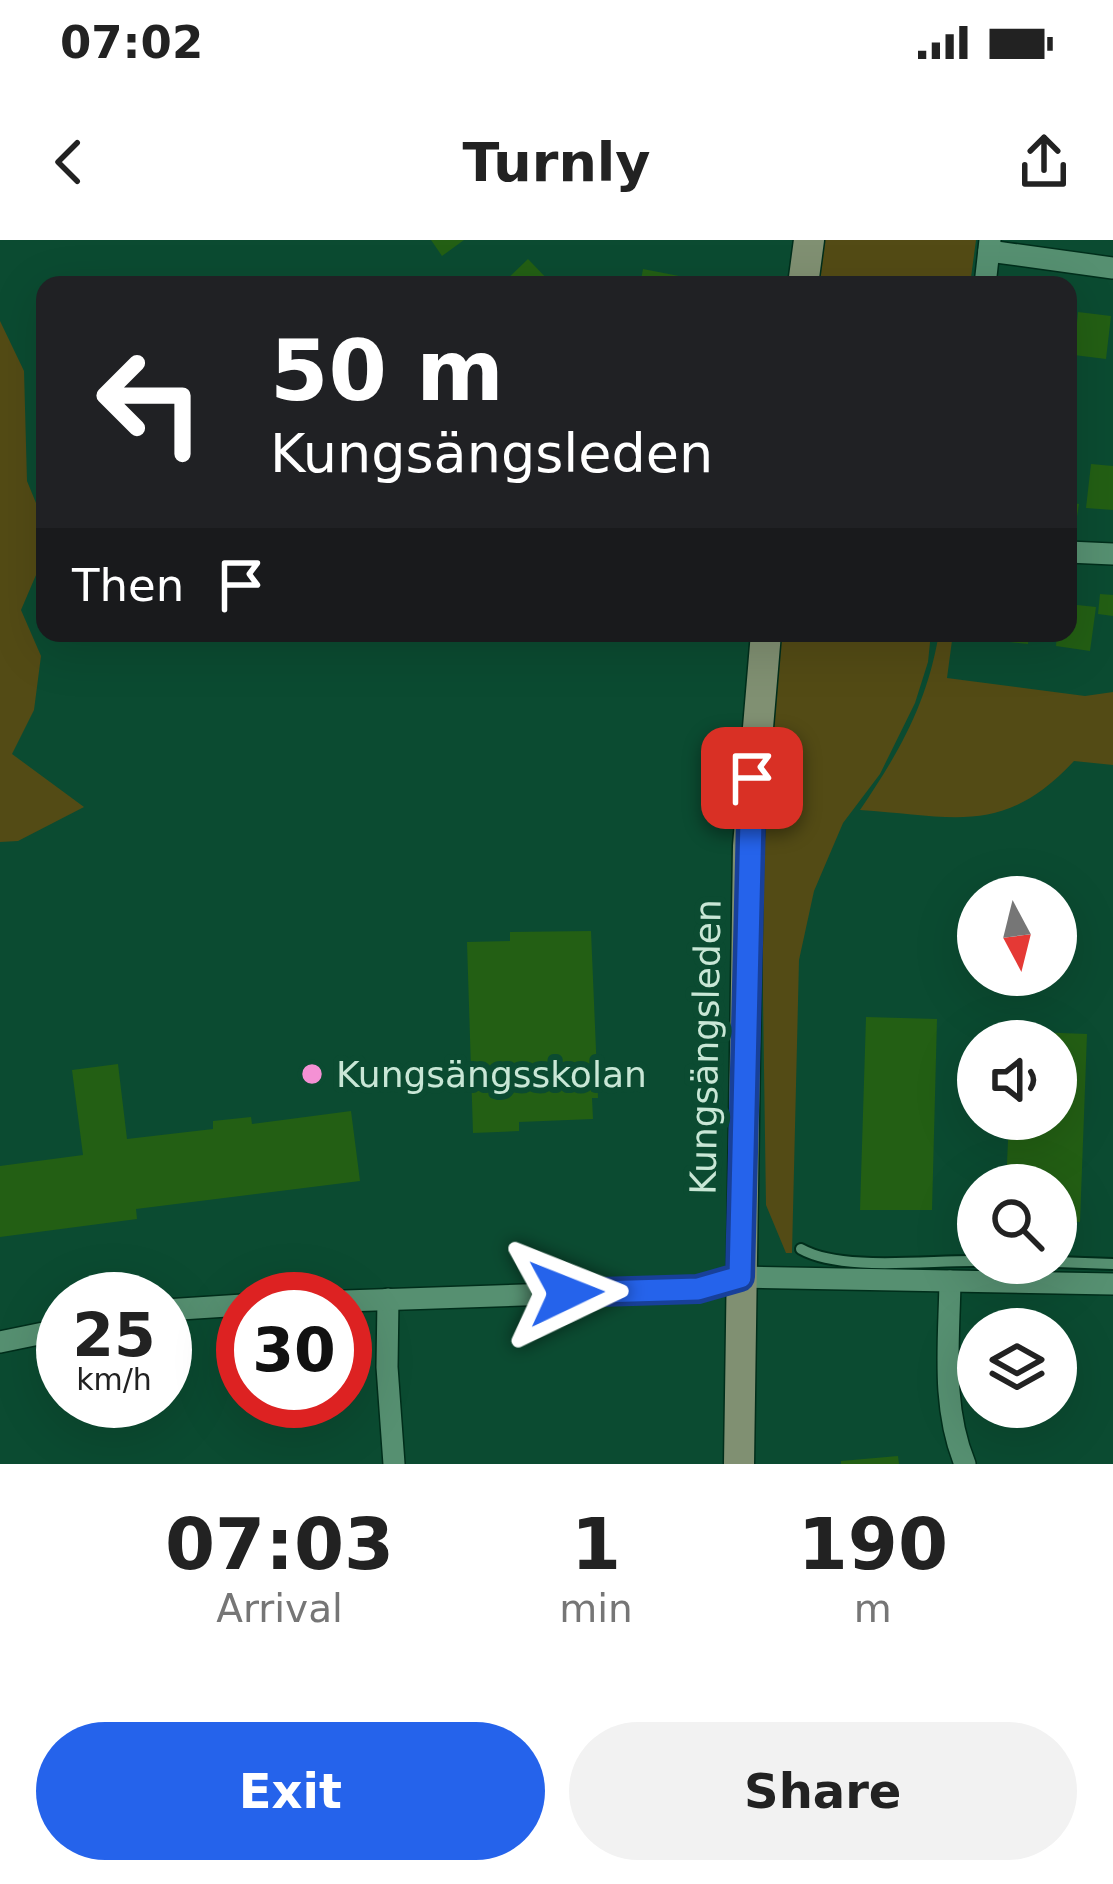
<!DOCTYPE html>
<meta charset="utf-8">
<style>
:root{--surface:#fff;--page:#f2f2f2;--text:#222;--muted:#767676;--accent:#2563eb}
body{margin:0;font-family:"DejaVu Sans",sans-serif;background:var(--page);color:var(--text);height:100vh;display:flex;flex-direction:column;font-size:45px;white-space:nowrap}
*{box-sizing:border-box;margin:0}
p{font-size:39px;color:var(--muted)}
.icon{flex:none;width:66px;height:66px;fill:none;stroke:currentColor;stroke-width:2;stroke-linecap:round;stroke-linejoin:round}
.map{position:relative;height:1224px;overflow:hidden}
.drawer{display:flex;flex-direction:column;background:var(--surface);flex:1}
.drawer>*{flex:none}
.hud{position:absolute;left:36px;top:36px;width:1041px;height:366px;border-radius:24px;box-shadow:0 12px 48px #0002;background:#202124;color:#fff;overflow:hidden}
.needle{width:78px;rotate:173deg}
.buttons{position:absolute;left:957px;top:636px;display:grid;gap:24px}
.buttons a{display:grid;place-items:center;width:120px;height:120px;border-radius:50%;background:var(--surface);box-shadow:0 12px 48px #0002;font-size:60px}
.speed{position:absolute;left:36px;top:1032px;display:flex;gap:24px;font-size:60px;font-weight:700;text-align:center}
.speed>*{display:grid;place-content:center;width:156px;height:156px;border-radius:50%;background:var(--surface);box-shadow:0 12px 48px #0002;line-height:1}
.speed small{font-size:30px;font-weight:400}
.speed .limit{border:18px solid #d22;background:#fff;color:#111}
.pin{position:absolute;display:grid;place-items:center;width:102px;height:102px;color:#fff;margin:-51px;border-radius:24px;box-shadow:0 6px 18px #0006}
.me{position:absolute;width:132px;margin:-66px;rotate:88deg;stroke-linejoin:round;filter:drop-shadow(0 0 9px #0008)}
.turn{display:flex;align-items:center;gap:42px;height:252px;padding:0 36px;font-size:54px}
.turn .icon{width:156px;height:156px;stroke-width:2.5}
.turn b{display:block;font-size:84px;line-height:102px}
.then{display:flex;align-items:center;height:114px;padding:0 36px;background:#0003;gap:24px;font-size:45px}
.eta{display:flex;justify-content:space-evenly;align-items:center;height:204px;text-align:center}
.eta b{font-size:72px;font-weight:600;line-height:84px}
.button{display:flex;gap:24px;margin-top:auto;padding:24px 36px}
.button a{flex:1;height:138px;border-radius:72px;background:var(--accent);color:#fff;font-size:48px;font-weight:600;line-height:138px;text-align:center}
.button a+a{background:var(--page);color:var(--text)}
.status{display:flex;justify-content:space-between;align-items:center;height:84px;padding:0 60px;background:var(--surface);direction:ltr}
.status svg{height:33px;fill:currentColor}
header{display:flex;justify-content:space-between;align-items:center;height:156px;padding:0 36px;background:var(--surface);font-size:54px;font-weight:600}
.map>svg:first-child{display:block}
.green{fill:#534b15}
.building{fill:#235f14}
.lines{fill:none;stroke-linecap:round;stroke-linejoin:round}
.lane-casing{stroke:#002e1b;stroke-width:14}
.street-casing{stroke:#002e1b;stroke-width:24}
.secondary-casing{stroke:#002e1b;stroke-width:33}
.lane{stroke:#569071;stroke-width:10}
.street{stroke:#569071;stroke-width:21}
.secondary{stroke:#809072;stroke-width:30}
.route-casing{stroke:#184099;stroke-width:30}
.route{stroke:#2563eb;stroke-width:21}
.poi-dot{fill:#f491d4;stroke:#0b4b31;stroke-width:4.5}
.labels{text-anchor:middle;stroke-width:12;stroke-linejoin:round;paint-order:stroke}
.street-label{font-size:36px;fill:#c9e7d6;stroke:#0b4b31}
.poi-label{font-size:36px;fill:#c9e7d6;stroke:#0b4b31;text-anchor:start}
</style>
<div class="status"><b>07:02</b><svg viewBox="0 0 49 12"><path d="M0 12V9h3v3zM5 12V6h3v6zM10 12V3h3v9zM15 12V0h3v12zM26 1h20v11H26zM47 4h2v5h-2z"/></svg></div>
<header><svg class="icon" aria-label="back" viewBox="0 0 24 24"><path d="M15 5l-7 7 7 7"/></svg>Turnly<svg class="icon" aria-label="share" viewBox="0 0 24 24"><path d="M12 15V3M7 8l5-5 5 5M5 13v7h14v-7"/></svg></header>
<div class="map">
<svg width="1113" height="1224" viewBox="0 0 1113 1224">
<rect width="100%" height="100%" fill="#0b4b31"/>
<g class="green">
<path d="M824,0H976L970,45H818Z"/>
<path d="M0,81L24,131L27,241L45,285V314L21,370L41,416L34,470L12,514L84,567L18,601L0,602Z"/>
<path d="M781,393H931L928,422L915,463L880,534L843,583L814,651L799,720L792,1013H786L766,965L761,623Z"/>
<path d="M939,393H953L947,438L1085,456L1113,452V525L1074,521C1003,597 954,576 860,570C900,511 927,464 939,393Z"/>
</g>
<g class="building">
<path d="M431,0H464L442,16Z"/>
<path d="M528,19L553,45H501Z"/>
<path d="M643,29L679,36L677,45H640Z"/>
<path d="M1068,57L1077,58L1074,78L1068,77Z"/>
<path d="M1078,72L1111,76L1106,119L1074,115Z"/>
<path d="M1091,224L1113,226V270L1086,268Z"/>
<path d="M1068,262L1079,264L1076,283L1068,282Z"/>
<path d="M1100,354L1113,355V376L1098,374Z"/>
<path d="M1068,364L1096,367L1090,411L1056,406L1057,393H1068Z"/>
<path d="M992,393H1029L1028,404L991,400Z"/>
<path d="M591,691L598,858H592L593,879L519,882V891L473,893L467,702L510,701V692Z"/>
<path d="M866,777L937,779L932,970H860Z"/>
<path d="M1012,791L1087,794L1080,982L1056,981V945H1006L1009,879H1056V801H1011Z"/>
<path d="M118,824L127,899L213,889V881L251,877L252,884L351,871L360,941L136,969L137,979L0,997V926L83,915L72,830Z"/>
<path d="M898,1216L899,1224H841V1221Z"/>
</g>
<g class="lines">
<defs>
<g id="lane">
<path d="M801,1009C842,1032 929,1020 978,1021"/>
<path d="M1056,1022L1113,1024"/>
</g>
<g id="street">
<path d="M989,11L1113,28"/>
<path d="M985,45L990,0"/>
<path d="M1068,312L1113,314"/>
<path d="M950,1041C949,1103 941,1166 965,1224"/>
<path d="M388,1059L387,1127L394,1224"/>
<path d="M345,1061L698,1049L740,1037L1113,1044"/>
<path d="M165,1070L243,1065"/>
<path d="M0,1102L63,1089"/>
</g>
<g id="secondary">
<path d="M803,45L809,0"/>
<path d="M739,1224L748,606L766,393"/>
</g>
</defs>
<use href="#lane" class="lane-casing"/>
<use href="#street" class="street-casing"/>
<use href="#secondary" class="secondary-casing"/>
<use href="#lane" class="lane"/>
<use href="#street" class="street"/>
<use href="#secondary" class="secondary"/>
</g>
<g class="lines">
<defs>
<path id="route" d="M566,1053L698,1049L740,1037L752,538"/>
</defs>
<use href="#route" class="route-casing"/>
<use href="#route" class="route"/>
</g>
<circle class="poi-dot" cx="312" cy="834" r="12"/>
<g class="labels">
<g class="street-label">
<text transform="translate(705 807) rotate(-89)" y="13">Kungsängsleden</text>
</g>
<g class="poi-label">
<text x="336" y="847">Kungsängsskolan</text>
</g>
</g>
</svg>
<div class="buttons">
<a><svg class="needle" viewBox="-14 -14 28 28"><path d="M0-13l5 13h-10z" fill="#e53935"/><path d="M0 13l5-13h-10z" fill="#767676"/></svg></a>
<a><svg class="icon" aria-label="sound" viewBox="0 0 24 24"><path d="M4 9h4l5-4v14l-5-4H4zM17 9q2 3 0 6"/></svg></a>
<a><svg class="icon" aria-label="search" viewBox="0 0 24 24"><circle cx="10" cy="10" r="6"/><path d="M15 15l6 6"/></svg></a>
<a><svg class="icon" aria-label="layers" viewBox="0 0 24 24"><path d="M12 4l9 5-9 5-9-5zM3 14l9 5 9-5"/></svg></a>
</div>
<div class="speed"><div>25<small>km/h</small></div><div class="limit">30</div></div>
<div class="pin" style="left:752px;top:538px;background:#d93025"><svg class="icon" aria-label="arrive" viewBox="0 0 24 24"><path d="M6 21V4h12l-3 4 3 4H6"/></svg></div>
<svg class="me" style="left:566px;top:1053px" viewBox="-20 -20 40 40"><path d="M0-17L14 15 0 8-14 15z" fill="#2563eb" stroke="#fff" stroke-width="4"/></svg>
<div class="hud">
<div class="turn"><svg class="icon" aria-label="left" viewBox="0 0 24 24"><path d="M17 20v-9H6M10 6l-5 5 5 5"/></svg><div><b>50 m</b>Kungsängsleden</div></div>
<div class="then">Then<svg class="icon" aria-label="arrive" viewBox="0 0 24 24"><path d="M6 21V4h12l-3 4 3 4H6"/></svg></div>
</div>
</div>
<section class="drawer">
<div class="eta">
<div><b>07:03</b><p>Arrival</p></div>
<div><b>1</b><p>min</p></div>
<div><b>190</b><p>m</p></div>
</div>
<div class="button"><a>Exit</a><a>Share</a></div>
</section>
